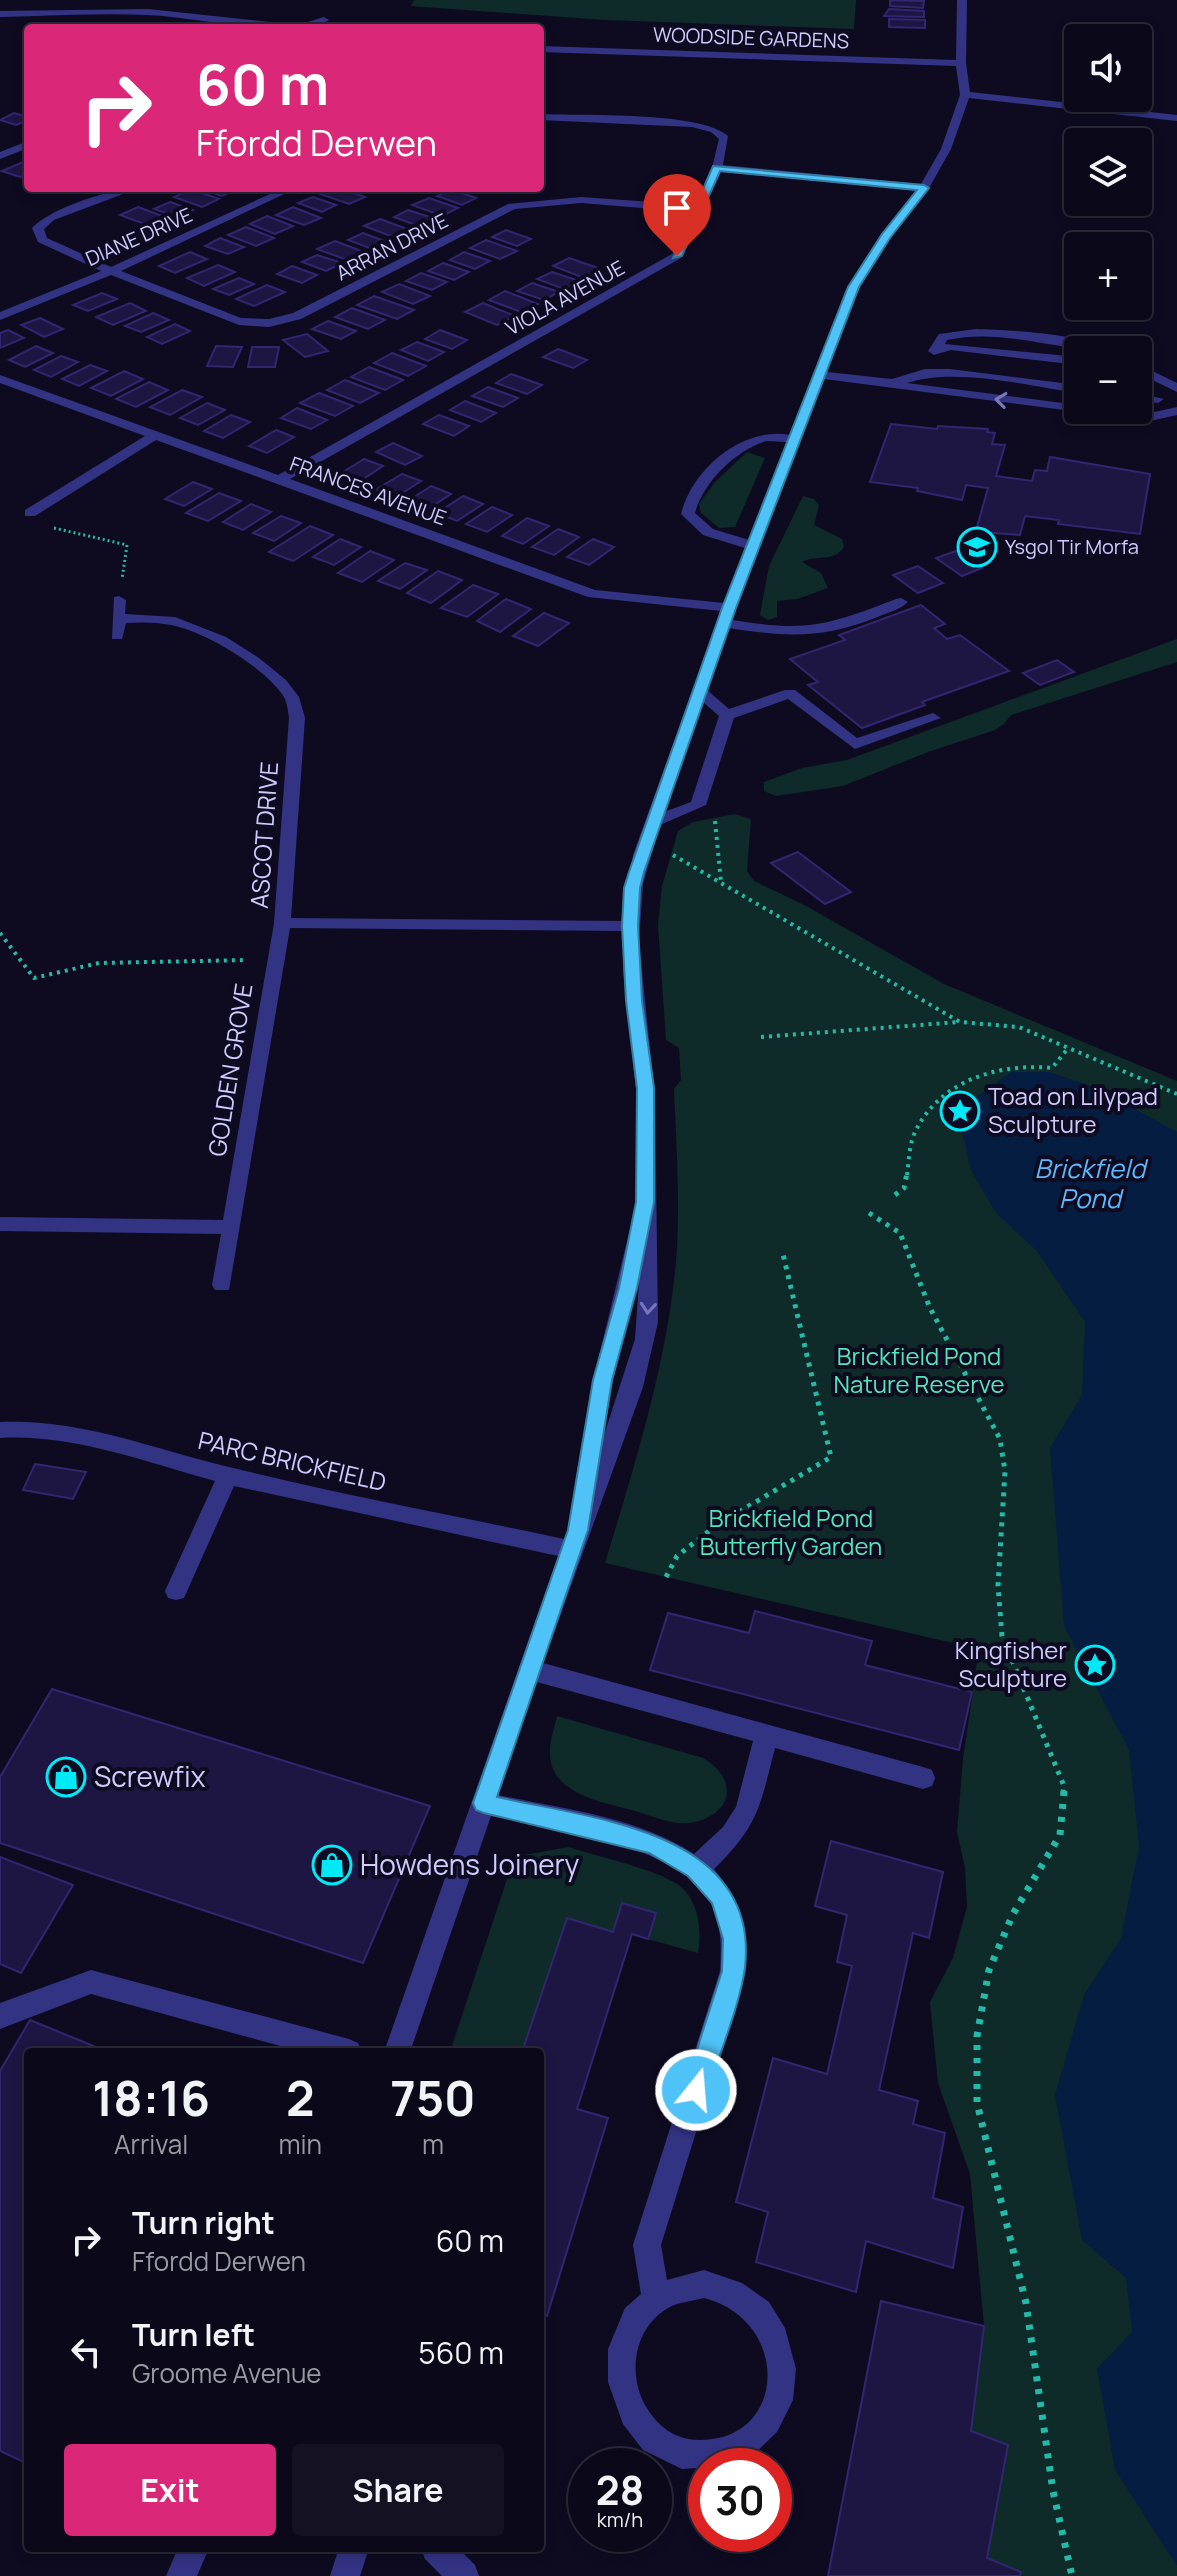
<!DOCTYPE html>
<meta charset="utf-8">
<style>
:root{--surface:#0a0819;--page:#131122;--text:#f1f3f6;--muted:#999aa2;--line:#2a2938;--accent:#db2777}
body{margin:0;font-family:Manrope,sans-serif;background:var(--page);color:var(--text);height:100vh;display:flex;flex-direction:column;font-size:30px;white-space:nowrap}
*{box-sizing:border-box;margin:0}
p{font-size:26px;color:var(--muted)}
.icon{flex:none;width:44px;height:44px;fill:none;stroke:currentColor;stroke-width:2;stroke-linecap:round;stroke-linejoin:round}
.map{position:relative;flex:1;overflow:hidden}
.drawer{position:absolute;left:24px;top:2048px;width:520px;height:504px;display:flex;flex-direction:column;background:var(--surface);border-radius:8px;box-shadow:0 4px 12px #0003,0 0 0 2px var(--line)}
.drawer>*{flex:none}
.banner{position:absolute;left:24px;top:24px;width:520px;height:168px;border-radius:8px;box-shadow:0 4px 12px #0003,0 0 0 2px var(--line);background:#db2777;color:#fff;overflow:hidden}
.fabs{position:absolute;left:1064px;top:24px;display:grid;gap:16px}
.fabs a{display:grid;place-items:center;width:88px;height:88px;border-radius:8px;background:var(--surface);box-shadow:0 4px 12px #0003,0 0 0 2px var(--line);font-size:40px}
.speed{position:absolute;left:568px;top:2448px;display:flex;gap:16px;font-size:40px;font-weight:700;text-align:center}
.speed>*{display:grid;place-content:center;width:104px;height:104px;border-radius:50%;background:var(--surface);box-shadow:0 4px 12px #0003,0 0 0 2px var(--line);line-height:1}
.speed small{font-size:20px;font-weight:400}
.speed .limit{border:12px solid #d22;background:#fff;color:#111}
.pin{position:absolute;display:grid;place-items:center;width:68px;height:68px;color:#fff;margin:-82px -34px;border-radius:50% 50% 50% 0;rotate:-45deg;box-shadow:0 0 8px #0007}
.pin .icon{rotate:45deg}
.me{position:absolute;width:88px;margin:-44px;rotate:17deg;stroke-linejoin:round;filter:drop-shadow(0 0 6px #0008)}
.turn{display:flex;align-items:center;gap:28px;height:168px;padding:0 40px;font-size:36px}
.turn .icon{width:104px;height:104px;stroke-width:2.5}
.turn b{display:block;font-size:56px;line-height:68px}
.eta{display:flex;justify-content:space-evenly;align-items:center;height:136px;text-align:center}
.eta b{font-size:48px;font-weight:700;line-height:56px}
.primary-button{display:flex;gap:16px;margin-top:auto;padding:16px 40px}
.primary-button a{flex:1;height:92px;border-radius:8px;background:var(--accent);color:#fff;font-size:32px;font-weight:700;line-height:92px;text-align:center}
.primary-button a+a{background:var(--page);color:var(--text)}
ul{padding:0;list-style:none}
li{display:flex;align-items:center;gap:24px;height:112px;padding:0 40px}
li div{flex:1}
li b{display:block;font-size:30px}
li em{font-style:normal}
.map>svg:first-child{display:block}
.green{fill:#0e2b29}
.water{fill:#051d40}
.building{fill:#1d1643;stroke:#322671;stroke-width:2}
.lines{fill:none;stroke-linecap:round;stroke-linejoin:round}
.path-far3{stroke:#24baaa;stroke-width:3;stroke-dasharray:2 3;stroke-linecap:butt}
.path-far2{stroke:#24baaa;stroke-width:4;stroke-dasharray:3 5;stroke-linecap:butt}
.path-far1{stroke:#24baaa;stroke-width:5;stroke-dasharray:4 6;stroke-linecap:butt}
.path{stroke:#24baaa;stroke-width:7;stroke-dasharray:5 8;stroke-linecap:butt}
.minor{fill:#333384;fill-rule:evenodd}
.oneway{stroke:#7977bb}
.route{fill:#4fc3f7;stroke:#337fa1;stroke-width:2}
.labels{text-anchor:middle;stroke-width:8;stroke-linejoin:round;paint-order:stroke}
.far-street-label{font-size:20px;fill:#cfcbff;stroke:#0e0b21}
.far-poi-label{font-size:20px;fill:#cfcbff;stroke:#0e0b21;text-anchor:start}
.street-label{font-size:24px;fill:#cfcbff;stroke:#0e0b21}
.poi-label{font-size:24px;fill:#cfcbff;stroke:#0e0b21;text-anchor:start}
.park-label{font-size:24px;fill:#4fe8ba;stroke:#0e0b21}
.water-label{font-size:26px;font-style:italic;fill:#59baff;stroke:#0e0b21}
.near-poi-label{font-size:28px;fill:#cfcbff;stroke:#0e0b21;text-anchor:start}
</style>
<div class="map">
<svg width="1177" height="2576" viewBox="0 0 1177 2576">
<rect width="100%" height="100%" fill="#0e0b21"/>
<g class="green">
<path d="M414,0H856L854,29L605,20L411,6Z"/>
<path d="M747,452L765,458L735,527L719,528L701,513L699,504L715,482Z"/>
<path d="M803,496L814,499L819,505L814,525L842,539L844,547C833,563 817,554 802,562L821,573L828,588L797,599L777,601V617L768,620L760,615L769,566Z"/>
<path d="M1177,639V662L1011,715L1004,724L995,730L928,752L843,786L776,796L764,791V782L802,768L847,760Z"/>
<path d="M735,814L751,819L747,871L754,881L806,906L944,984L1177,1081V2576H1020V2572L987,2558L971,2431L984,2326L970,2174L938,2083L930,2002L953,1958L967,1907L965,1868L957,1832L963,1759L979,1649L605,1563C636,1461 670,1354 677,1248C680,1196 676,1141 674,1089L681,1080L679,1048L666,1040L658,925L662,886L678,831L693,822Z"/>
<path d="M557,1716L703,1758C737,1778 735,1812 695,1822C676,1827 653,1816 635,1811C604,1802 550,1795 550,1753C549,1741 555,1727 557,1716Z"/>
<path d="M569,1847C598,1857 652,1868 677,1884C699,1899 702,1930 698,1953L648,1939L656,1913L622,1903L613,1932L567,1918L522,2052H450L512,1864L524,1855Z"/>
</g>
<path class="water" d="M1011,1072H1049L1094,1087L1177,1132V2566L1115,2470L1097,2369L1132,2332L1126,2278L1082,2240L1055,2095L1084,1995L1121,1938L1139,1846L1129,1750L1064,1626L1050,1448L1082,1395L1085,1322L1037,1251L996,1213L971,1170L961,1128L974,1099Z"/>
<g class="building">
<path d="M890,0L924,1L923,8L890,6Z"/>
<path d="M889,9L924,11V17L884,16Z"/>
<path d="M889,19L925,20V28L889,27Z"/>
<path d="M14,113L28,117V120L16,125L0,120Z"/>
<path d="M23,162L28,164V174L20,177L2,171Z"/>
<path d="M199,188H234L237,189L222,196Z"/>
<path d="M334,188H341L365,197L349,204L320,194Z"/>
<path d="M191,189L219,199L202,207L174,197Z"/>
<path d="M451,189L476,198L462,205L437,196Z"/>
<path d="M313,197L336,205L322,212L298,203Z"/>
<path d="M429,198L458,208L442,216L412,205Z"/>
<path d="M170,202L193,210L177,217L154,209Z"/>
<path d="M138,207L173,220L155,228L120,215Z"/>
<path d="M293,207L321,218L304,225L276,215Z"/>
<path d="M408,210L433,218L418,226L394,217Z"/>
<path d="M267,216L293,226L275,234L250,224Z"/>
<path d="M380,219L410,230L393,237L364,226Z"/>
<path d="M246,227L274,238L256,246L228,235Z"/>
<path d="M506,230L531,239L517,246L492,237Z"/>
<path d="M363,233L387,242L372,249L348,240Z"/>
<path d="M220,238L244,247L228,254L205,246Z"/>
<path d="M486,240L517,251L500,259L470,248Z"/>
<path d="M335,241L364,252L347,260L317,249Z"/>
<path d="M190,252L207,259L175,273L159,266Z"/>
<path d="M464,252L490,261L475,269L450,260Z"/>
<path d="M317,255L342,263L326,271L302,262Z"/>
<path d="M569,258L601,269L584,278L553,266Z"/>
<path d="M443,263L469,272L454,280L428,271Z"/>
<path d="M218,265L235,272L204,286L187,278Z"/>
<path d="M292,266L317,275L302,283L277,274Z"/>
<path d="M552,272L579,281L564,289L537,279Z"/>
<path d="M421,273L447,282L432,290L406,281Z"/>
<path d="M239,278L254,284L229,295L213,289Z"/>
<path d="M532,283L559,292L544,300L517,291Z"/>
<path d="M399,284L430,296L413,304L382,292Z"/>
<path d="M267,285L285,292L254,306L236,299Z"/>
<path d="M505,291L538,304L521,312L489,300Z"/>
<path d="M102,293L117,299L88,311L73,305Z"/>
<path d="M374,296L414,310L397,319L357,305Z"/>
<path d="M130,303L146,311L113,325L96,317Z"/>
<path d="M483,303L515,316L497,325L465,312Z"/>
<path d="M352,308L385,320L368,329L335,317Z"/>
<path d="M153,313L169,320L141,332L125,326Z"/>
<path d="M40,318L63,329L44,337L21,325Z"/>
<path d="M328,321L356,331L341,339L312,329Z"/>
<path d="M175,324L190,331L162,344L147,337Z"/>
<path d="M8,330L24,338L0,348V333Z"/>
<path d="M440,330L467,340L452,349L425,339Z"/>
<path d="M307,334L328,351L305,357L283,340Z"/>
<path d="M417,342L444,352L428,361L401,350Z"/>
<path d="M36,346L53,353L25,367L9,360Z"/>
<path d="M216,346L242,347L233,367L207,366Z"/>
<path d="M252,347H279L275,367H248Z"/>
<path d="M558,349L587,360L573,368L543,357Z"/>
<path d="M392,353L426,366L408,376L374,363Z"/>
<path d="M61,356L78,362L51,377L34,370Z"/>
<path d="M90,365L107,371L79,386L62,379Z"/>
<path d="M369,367L403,380L385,390L351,377Z"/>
<path d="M124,371L143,379L111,396L91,388Z"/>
<path d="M511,374L542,385L527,394L496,383Z"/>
<path d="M345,380L379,393L360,403L327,390Z"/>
<path d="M149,382L168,390L136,407L116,399Z"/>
<path d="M488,387L518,398L503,407L472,396Z"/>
<path d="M182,390L202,397L170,415L150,407Z"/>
<path d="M319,393L353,406L335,416L300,403Z"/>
<path d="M465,401L496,413L481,422L450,410Z"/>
<path d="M207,403L225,410L198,425L180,418Z"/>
<path d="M297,408L327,420L311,429L281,418Z"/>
<path d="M231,415L250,422L223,438L204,431Z"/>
<path d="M439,415L469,426L454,436L423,424Z"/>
<path d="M891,424L937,429L938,426L988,429L987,432L995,433L992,444L1005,445L996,476L1032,481L1035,470L1047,471L1050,457L1150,474L1140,534L1058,524L1059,520L1025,516L1020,535L980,532L982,528L977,527L988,488L966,485L962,500L917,491L918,488L870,482Z"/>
<path d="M276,430L294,437L267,453L249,446Z"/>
<path d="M393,443L422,456L405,465L376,452Z"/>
<path d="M364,459L383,466L357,483L338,475Z"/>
<path d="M402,474L421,481L395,498L375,490Z"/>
<path d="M193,482L212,489L184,506L165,499Z"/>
<path d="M431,486L451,494L425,511L405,503Z"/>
<path d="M219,493L241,501L208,521L186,513Z"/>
<path d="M463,496L483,504L457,521L437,513Z"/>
<path d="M251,504L271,512L243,530L223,522Z"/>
<path d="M492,507L512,515L487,532L466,524Z"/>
<path d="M281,516L301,523L274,541L253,533Z"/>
<path d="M527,518L549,526L523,544L502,536Z"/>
<path d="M310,526L333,535L293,561L269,552Z"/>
<path d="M558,529L579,537L554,555L532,547Z"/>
<path d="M340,539L361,547L334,565L313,557Z"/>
<path d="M593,539L614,547L589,565L567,557Z"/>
<path d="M370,551L394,560L362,582L338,573Z"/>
<path d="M956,551L982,568L962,576L936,558Z"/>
<path d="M405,563L427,570L400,589L378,581Z"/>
<path d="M918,566L943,583L918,593L893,575Z"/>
<path d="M438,571L462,580L431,603L407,593Z"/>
<path d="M473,585L498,594L467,617L441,608Z"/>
<path d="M506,599L531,609L500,632L477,621Z"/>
<path d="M921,605L945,624L934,628L947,639L960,635L1009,671L922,702L925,705L862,728L808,685L818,682L790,659L845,640L839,635Z"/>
<path d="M544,613L569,623L538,646L513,636Z"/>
<path d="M1057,660L1074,672L1040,685L1023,673Z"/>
<path d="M798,852L851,892L825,904L771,863Z"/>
<path d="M35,1464L86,1472L73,1499L23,1490Z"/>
<path d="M755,1611L872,1641L865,1665L972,1692L959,1750L650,1670L668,1613L749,1633Z"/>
<path d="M52,1689L430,1806L363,1963L0,1843V1777Z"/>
<path d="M831,1841L943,1872L929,1938L913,1933L879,2090L918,2101L913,2124L945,2133L933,2198L963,2207L953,2268L866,2241L856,2292L756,2262L768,2212L736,2202L773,2058L827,2074L852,1966L837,1962L847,1915L815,1906Z"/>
<path d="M0,1857L73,1885L21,1973L0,1964Z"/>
<path d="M622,1903L656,1913L648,1939L632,1934L577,2109L608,2118L547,2316L540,2313V2052H522L567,1918L613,1932Z"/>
<path d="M30,2020L108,2052H28V2464L0,2451V2071Z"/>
<path d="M881,2301L984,2326L971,2431L1008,2445L987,2558L1021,2572L1020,2576H828Z"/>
</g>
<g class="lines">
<path class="path-far3" d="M54,528L127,545L122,579"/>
<g class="path-far2">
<path d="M715,821L721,882"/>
<path d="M673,855L960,1022L1019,1027L1177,1094"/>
<path d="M0,933L34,978L99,963L247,960"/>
<path d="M761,1037L959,1022"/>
<path d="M907,1175C909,1161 909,1145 915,1132C940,1080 999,1063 1052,1068L1069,1047"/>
</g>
<g class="path-far1">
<path d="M895,1195L904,1188L907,1173"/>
<path d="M869,1213L900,1233L930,1308L1000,1439L1005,1471L998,1586L1002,1636L1064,1786L1063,1793"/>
<path d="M666,1577L677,1556L717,1525L831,1457L782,1250"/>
</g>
<path class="path" d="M1064,1791L1060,1835L1013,1914L989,1970L977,2036V2103L1026,2303L1053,2491L1072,2576"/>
<g class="minor">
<path d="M957,0H967L966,63L970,92L1177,115V121L969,98L951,149L929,188L890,237L860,287L827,372L892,379L925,369H950L1078,385V393C1027,386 956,367 907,383L1078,405V410L1150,413L1177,407V415L1150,421L824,379L732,620C807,632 826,626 896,599L901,598L908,602C900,610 886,613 875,618C822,639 785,637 729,628L707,690L729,709L785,690H795L857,738L933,713L941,718L855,749L788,699L734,718L706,805L660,825L643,884L639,941L655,1099L658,1322L643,1387L543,1663L923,1767L932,1770L935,1778L932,1786L923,1789L775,1748C760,1806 759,1825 714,1869C739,1899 748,1932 746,1971L661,2245L667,2280L704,2270L742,2283L769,2302L785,2328L796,2369L793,2400L777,2432L752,2456L728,2466L682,2469L643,2450L623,2424L608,2382V2349L625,2308L641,2294L633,2245L720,1971C721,1951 722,1929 714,1910C686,1844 553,1829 491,1816L410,2052H384L558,1556L234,1486L184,1598L176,1600L168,1598L165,1591L215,1481C144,1462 74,1434 0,1438V1422C78,1418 151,1448 225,1466C337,1494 451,1515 564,1539L582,1490L575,1483L593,1380L629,1233L636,1227L637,1099L623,969V931L290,928L229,1290H215L212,1285L221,1234L0,1231V1217L223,1220L274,923L289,718C288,710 287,701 282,694C262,666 204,631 171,625C156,622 141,622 126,623L122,639H112L114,597L119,596L126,600L125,614L175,617L226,637L259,658L286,680L299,697L305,718L291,918L623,921L633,855L721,611L588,597L156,440L35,516H25V510L145,436L0,383V375L278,475L672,254L692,212L581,203L515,209L301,319L269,327L239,325L111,275L0,320V312L101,271L38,242L32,228C51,208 112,188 139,188L54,220L44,229L47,238L111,267L283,188H297L121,271L241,318L269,319L293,313L508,204L581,197L694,205L712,168L719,139L711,132L692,127L540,120V114C581,116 700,111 728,136L723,165L921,184L941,149L960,95L956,66L540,52V46L956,60ZM721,172L916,191L881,234L848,287L790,435C743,426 692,469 681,514L703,535L745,548L724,603L595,590L290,479L681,258ZM766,441L787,442L749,540L713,529L695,513C703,482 736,450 766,441ZM703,702L719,716L691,802L664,812ZM639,1282L635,1339L604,1435L613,1380ZM537,1682L753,1741L736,1807L723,1827L694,1854C638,1817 562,1809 498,1795ZM704,2298C791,2320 788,2441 699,2440C675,2440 657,2426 645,2405C627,2372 635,2327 668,2308C678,2302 693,2301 704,2298Z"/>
<path d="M148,9L298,25L324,17L329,20C294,41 191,16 147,15C98,13 49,16 0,17V11Z"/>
<path d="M28,141V148L0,159V152Z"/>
<path d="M976,329C1007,330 1082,333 1106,350C1053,350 1001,328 947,340L945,344L1078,357V365L951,350L934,355L928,351L939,334Z"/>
<path d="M1138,364L1177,383V392L1138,373Z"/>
<path d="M1138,393L1164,399L1158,403L1138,401Z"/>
<path d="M91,1970L349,2039L358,2043L362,2052H302L91,1994L0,2029V2003Z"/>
<path d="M178,2548H209L197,2576H166Z"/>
<path d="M339,2548H369L360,2576H330Z"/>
<path d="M421,2548H458L475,2565L479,2576H442L425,2559Z"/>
</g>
</g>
<defs><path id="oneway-chevron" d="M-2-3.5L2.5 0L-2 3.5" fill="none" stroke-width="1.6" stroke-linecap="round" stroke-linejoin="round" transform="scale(2)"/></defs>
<g class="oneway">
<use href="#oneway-chevron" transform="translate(1001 400) rotate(-173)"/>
<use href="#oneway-chevron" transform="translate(648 1308) rotate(95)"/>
</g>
<path class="route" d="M713,166L924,185L929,188L890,238L859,287L736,608L644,872L640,888L638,926L642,1001L654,1088V1202L637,1288L612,1380L588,1530L497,1797C593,1819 760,1831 745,1967C741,2001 719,2056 708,2090L705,2099L696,2102L687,2099L684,2090L722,1971L723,1939L712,1903L688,1876L649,1853L484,1813L476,1810L473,1803L568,1530L593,1380L619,1288L636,1202L637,1088L626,1001L622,926L624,888L629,872L722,608L848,287L882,234L917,190L720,171L682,256L673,258Z"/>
<defs>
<symbol id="school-ring" viewBox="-11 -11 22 22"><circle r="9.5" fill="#0e0b21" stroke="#00e9f6" stroke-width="1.5"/><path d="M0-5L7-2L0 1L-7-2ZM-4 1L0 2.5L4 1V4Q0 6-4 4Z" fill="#00e9f6"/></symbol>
<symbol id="sight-ring" viewBox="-11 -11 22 22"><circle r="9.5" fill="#0e0b21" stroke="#00e9f6" stroke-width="1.5"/><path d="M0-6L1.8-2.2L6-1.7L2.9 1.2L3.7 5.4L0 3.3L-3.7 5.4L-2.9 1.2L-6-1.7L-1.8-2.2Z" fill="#00e9f6"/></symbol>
<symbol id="shop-ring" viewBox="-11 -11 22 22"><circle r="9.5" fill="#0e0b21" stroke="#00e9f6" stroke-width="1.5"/><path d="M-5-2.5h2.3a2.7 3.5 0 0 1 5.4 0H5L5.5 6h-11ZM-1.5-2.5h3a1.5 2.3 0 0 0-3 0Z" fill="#00e9f6"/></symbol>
</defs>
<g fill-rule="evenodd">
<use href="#school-ring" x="955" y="525" width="44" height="44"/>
<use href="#sight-ring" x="938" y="1089" width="44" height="44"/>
<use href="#sight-ring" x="1073" y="1643" width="44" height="44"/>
<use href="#shop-ring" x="44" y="1755" width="44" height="44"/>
<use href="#shop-ring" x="310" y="1843" width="44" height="44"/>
</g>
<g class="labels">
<g class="far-street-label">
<text transform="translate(751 38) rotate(2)" y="7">WOODSIDE GARDENS</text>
<text transform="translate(139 237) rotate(-24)" y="7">DIANE DRIVE</text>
<text transform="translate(392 247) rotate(-27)" y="7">ARRAN DRIVE</text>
<text transform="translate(565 298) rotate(-29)" y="7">VIOLA AVENUE</text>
<text transform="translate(368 491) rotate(20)" y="7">FRANCES AVENUE</text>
</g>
<g class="far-poi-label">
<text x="1005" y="554">Ysgol Tir Morfa</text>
</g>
<g class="street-label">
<text transform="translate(265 835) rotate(-86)" y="8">ASCOT DRIVE</text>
<text transform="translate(231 1070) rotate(-81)" y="8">GOLDEN GROVE</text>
<text transform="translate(292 1462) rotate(13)" y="8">PARC BRICKFIELD</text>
</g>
<g class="poi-label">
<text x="988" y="1105">Toad on Lilypad<tspan x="988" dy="28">Sculpture</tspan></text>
<text x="1067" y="1659" text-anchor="end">Kingfisher<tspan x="1067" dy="28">Sculpture</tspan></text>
</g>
<g class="park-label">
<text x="919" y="1365">Brickfield Pond<tspan x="919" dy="28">Nature Reserve</tspan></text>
<text x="791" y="1527">Brickfield Pond<tspan x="791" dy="28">Butterfly Garden</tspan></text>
</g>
<g class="water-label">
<text x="1090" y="1178">Brickfield<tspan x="1090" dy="30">Pond</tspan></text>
</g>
<g class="near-poi-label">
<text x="94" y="1787">Screwfix</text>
<text x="360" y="1875">Howdens Joinery</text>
</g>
</g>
</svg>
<div class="fabs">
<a><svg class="icon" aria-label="sound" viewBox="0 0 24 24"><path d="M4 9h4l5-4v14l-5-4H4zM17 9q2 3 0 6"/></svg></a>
<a><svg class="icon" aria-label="layers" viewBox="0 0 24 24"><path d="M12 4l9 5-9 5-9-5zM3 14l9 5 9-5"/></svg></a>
<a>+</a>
<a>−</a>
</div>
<div class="speed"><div>28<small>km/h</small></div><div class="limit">30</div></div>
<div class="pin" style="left:677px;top:256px;background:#d93025"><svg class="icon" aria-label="arrive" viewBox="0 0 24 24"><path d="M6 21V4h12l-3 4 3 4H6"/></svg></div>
<svg class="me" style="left:696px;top:2090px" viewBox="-20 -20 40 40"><circle r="17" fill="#4fc3f7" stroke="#fff" stroke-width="3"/><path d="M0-11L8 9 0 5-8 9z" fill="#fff"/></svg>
<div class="banner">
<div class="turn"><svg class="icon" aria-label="right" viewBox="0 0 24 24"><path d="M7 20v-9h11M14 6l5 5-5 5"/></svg><div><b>60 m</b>Ffordd Derwen</div></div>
</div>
<section class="drawer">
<div class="eta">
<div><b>18:16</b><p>Arrival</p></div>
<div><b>2</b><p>min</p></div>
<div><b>750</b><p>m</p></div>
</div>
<ul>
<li><svg class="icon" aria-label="right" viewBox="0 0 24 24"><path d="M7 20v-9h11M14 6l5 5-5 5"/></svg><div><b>Turn right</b><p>Ffordd Derwen</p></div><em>60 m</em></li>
<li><svg class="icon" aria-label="left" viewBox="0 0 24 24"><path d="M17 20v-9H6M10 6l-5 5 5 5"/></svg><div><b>Turn left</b><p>Groome Avenue</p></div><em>560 m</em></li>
</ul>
<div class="primary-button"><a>Exit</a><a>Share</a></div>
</section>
</div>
